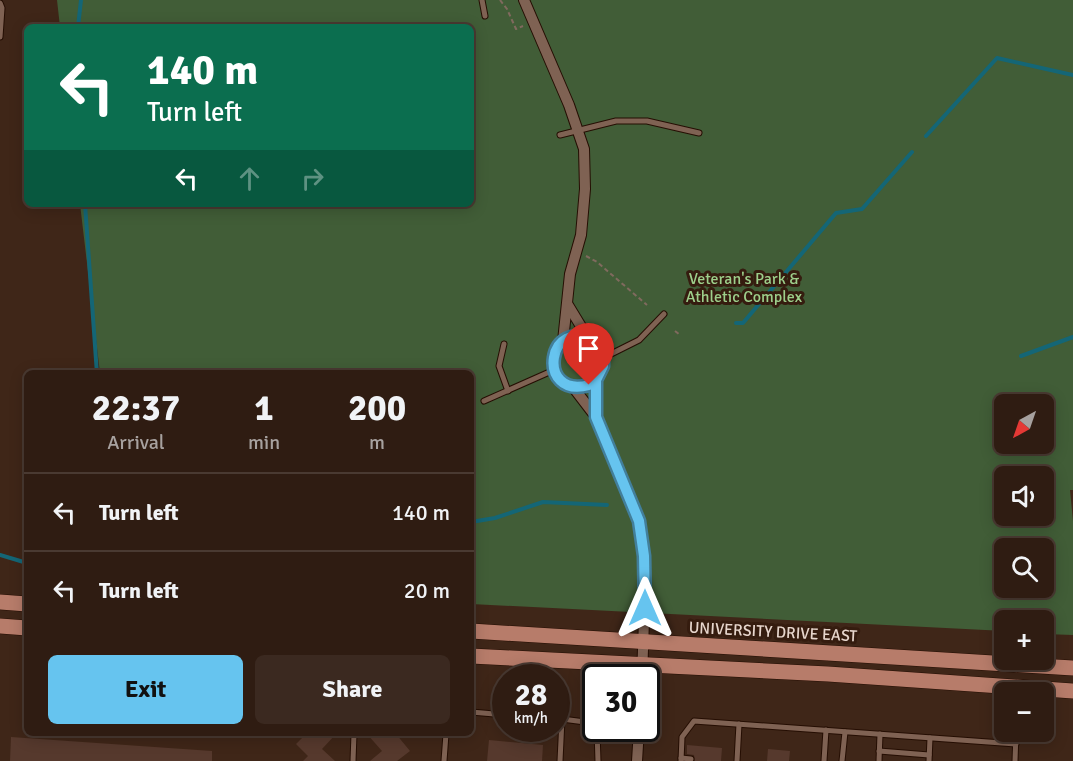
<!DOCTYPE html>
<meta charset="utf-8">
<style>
:root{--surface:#2f1c12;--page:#3b2920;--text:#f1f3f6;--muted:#a7a19f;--line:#4a3a32;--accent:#66c4ef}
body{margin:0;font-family:Signika,sans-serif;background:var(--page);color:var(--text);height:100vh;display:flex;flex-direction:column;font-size:22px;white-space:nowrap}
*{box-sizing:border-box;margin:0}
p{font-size:20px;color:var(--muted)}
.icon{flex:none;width:33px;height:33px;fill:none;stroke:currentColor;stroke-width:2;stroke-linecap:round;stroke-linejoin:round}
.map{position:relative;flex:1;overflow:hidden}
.drawer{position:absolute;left:24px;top:370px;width:450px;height:366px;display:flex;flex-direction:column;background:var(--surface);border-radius:9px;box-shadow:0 3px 15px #0003,0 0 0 2px var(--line)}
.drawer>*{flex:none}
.top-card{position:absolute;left:24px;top:24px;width:450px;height:183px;border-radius:9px;box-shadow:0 3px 15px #0003,0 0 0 2px var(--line);background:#0b6e4f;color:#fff;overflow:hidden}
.needle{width:39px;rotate:220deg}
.tools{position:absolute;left:994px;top:394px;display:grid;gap:12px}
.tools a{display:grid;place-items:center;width:60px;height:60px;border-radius:9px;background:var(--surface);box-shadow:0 3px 15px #0003,0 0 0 2px var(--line);font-size:30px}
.speed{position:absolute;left:492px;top:664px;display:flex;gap:12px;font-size:30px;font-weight:700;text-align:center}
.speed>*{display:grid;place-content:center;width:78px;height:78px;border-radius:50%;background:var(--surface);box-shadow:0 3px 15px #0003,0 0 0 2px var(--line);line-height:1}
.speed small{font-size:15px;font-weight:400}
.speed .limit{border:3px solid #111;border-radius:9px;background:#fff;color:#111}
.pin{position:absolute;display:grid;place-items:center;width:51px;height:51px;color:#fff;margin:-62px -26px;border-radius:50% 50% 50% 0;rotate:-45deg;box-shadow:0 0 6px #0007}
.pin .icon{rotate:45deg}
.me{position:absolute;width:66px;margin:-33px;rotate:0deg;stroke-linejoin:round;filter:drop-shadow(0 0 4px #0008)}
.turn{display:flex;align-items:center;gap:21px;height:126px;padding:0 24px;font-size:27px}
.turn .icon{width:78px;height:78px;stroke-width:2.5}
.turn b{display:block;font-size:42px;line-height:51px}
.lanes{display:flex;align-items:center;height:57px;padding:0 24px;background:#0003;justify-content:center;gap:30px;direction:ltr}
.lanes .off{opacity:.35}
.eta{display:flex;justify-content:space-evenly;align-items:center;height:102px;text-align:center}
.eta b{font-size:36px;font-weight:800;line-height:42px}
.primary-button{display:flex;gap:12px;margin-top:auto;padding:12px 24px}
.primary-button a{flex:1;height:69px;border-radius:9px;background:var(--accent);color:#111;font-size:24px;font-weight:800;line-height:69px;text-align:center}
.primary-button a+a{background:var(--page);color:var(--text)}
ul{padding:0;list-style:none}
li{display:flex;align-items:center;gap:18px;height:78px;padding:0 24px;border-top:2px solid var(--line)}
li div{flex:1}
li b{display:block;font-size:22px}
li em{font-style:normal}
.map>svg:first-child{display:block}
.green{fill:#415d37;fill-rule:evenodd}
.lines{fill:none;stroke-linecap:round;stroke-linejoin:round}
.stream{stroke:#146676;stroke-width:4}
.building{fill:#56392d}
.service-casing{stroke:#250e03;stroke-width:7}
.minor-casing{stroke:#250e03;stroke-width:12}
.primary-casing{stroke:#250e03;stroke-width:16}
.path{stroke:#806a5e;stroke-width:2;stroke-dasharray:4.5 3;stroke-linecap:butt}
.service{stroke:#7f6253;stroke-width:5}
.minor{stroke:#7f6253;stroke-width:10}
.primary{stroke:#b77c6a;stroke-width:15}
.route-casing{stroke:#427f9b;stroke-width:15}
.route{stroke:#66c4ef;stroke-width:10}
.labels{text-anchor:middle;stroke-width:6;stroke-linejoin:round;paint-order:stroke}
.park-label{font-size:16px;fill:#9dcf8b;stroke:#351c0f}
.street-label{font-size:16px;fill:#e7d6cd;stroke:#351c0f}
</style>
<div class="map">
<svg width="1073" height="761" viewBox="0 0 1073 761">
<rect width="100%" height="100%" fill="#3f2618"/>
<path class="green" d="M57,0H1073V490H1070L1073,521V635L1044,634V621H1005V631L471,604V374L100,373L80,204H471V27H60ZM1005,405H1044V444H1005ZM1005,477H1044V516H1005ZM1005,549H1044V588H1005Z"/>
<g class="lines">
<g class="stream">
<path d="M78,27L81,0"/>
<path d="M926,136L997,58L1073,75"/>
<path d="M85,204L97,374"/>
<path d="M736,323H743L836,213L862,209L912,152"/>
<path d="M1021,356L1073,337"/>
<path d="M471,522L495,518L543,502L607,505"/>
<path d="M0,555L27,563"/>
</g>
</g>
<g class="building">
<path d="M306,734H336L322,749L335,761H303L308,756L296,744Z"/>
<path d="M367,734H396L410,751L397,761H370L382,751Z"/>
<path d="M11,737L212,751V761H10Z"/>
<path d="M489,740L543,745L542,761H487Z"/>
<path d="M687,745L722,748L721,761H695L694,755L687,754Z"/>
<path d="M768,749L790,751L789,761H767Z"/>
</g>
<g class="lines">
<defs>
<g id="service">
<path d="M482,0L485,16"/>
<path d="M0,3L2,8L0,37"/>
<path d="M560,135L616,121H647L699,133"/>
<path d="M504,344L499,366L508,391"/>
<path d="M603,358L639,340L664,314"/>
<path d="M484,401L554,370"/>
<path d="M471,712L506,715"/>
<path d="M556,718L562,719L560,761"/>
<path d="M562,719L585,722L597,731L598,761"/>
<path d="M879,751L929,755"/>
<path d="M681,758L691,759"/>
<path d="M353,761L354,734"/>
<path d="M444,761L446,734"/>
<path d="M681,761L682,737L694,721L1016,744"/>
<path d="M737,761L739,724"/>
<path d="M824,761L826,730"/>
<path d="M842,761L845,732"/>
<path d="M879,761L880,734"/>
<path d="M929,761L930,738"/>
<path d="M1015,761L1016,732"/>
</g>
<g id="minor">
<path d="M524,0L569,105L584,149L585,189L581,235L570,274L563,341"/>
<path d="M568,305L588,338"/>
<circle cx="578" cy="362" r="25"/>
<path d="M596,380V416"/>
<path d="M573,387L596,417L639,521L644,556L645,591L642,678"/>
<path d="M637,761L639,729"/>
</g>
<g id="primary">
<path d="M0,602L27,604"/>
<path d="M0,626L27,628"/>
<path d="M471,631L1073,668"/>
<path d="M471,656L828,674L1073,691"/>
</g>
</defs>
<use href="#service" class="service-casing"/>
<use href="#minor" class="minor-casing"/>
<use href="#primary" class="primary-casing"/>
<g class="path">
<path d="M500,0L507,9L516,29L523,26"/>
<path d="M586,256L597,262L647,305"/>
<path d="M675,331L680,335"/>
</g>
<use href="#service" class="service"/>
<use href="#minor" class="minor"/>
<use href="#primary" class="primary"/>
</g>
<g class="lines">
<defs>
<path id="route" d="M589,385C535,400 547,312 596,343L603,358V366L596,380V417L639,521L644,556L645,608"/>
</defs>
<use href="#route" class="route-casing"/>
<use href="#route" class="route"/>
</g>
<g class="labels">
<g class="park-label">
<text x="744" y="284">Veteran's Park &amp;<tspan x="744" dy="18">Athletic Complex</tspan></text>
</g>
<g class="street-label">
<text transform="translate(773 631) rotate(3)" y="6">UNIVERSITY DRIVE EAST</text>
</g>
</g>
</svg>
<div class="tools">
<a><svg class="needle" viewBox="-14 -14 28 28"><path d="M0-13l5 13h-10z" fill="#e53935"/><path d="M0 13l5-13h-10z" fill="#a7a19f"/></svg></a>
<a><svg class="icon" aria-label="sound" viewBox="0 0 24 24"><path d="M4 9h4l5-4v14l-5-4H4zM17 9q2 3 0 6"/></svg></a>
<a><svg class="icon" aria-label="search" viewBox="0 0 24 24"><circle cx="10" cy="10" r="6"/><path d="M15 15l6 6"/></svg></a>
<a>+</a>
<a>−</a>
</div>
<div class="speed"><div>28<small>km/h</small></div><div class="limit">30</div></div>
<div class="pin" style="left:589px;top:385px;background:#d93025"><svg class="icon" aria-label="arrive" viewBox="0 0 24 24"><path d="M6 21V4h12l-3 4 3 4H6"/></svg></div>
<svg class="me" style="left:645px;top:608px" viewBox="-20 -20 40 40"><path d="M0-17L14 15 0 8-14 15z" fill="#66c4ef" stroke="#fff" stroke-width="4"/></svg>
<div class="top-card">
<div class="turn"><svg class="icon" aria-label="left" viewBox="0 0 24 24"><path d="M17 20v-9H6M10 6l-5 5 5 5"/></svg><div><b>140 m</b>Turn left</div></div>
<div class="lanes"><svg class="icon" aria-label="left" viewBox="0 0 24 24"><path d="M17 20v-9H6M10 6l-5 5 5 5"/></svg><svg class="icon off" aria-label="ahead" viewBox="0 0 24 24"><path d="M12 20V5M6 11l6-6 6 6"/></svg><svg class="icon off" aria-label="right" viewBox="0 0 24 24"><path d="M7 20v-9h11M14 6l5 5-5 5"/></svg></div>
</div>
<section class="drawer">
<div class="eta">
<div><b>22:37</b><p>Arrival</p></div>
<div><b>1</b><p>min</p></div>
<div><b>200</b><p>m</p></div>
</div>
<ul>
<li><svg class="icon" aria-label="left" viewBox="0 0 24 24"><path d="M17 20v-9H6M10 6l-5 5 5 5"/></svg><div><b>Turn left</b></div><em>140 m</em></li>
<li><svg class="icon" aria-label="left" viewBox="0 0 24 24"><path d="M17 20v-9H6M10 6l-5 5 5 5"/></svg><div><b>Turn left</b></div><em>20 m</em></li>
</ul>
<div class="primary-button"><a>Exit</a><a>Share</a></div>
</section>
</div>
